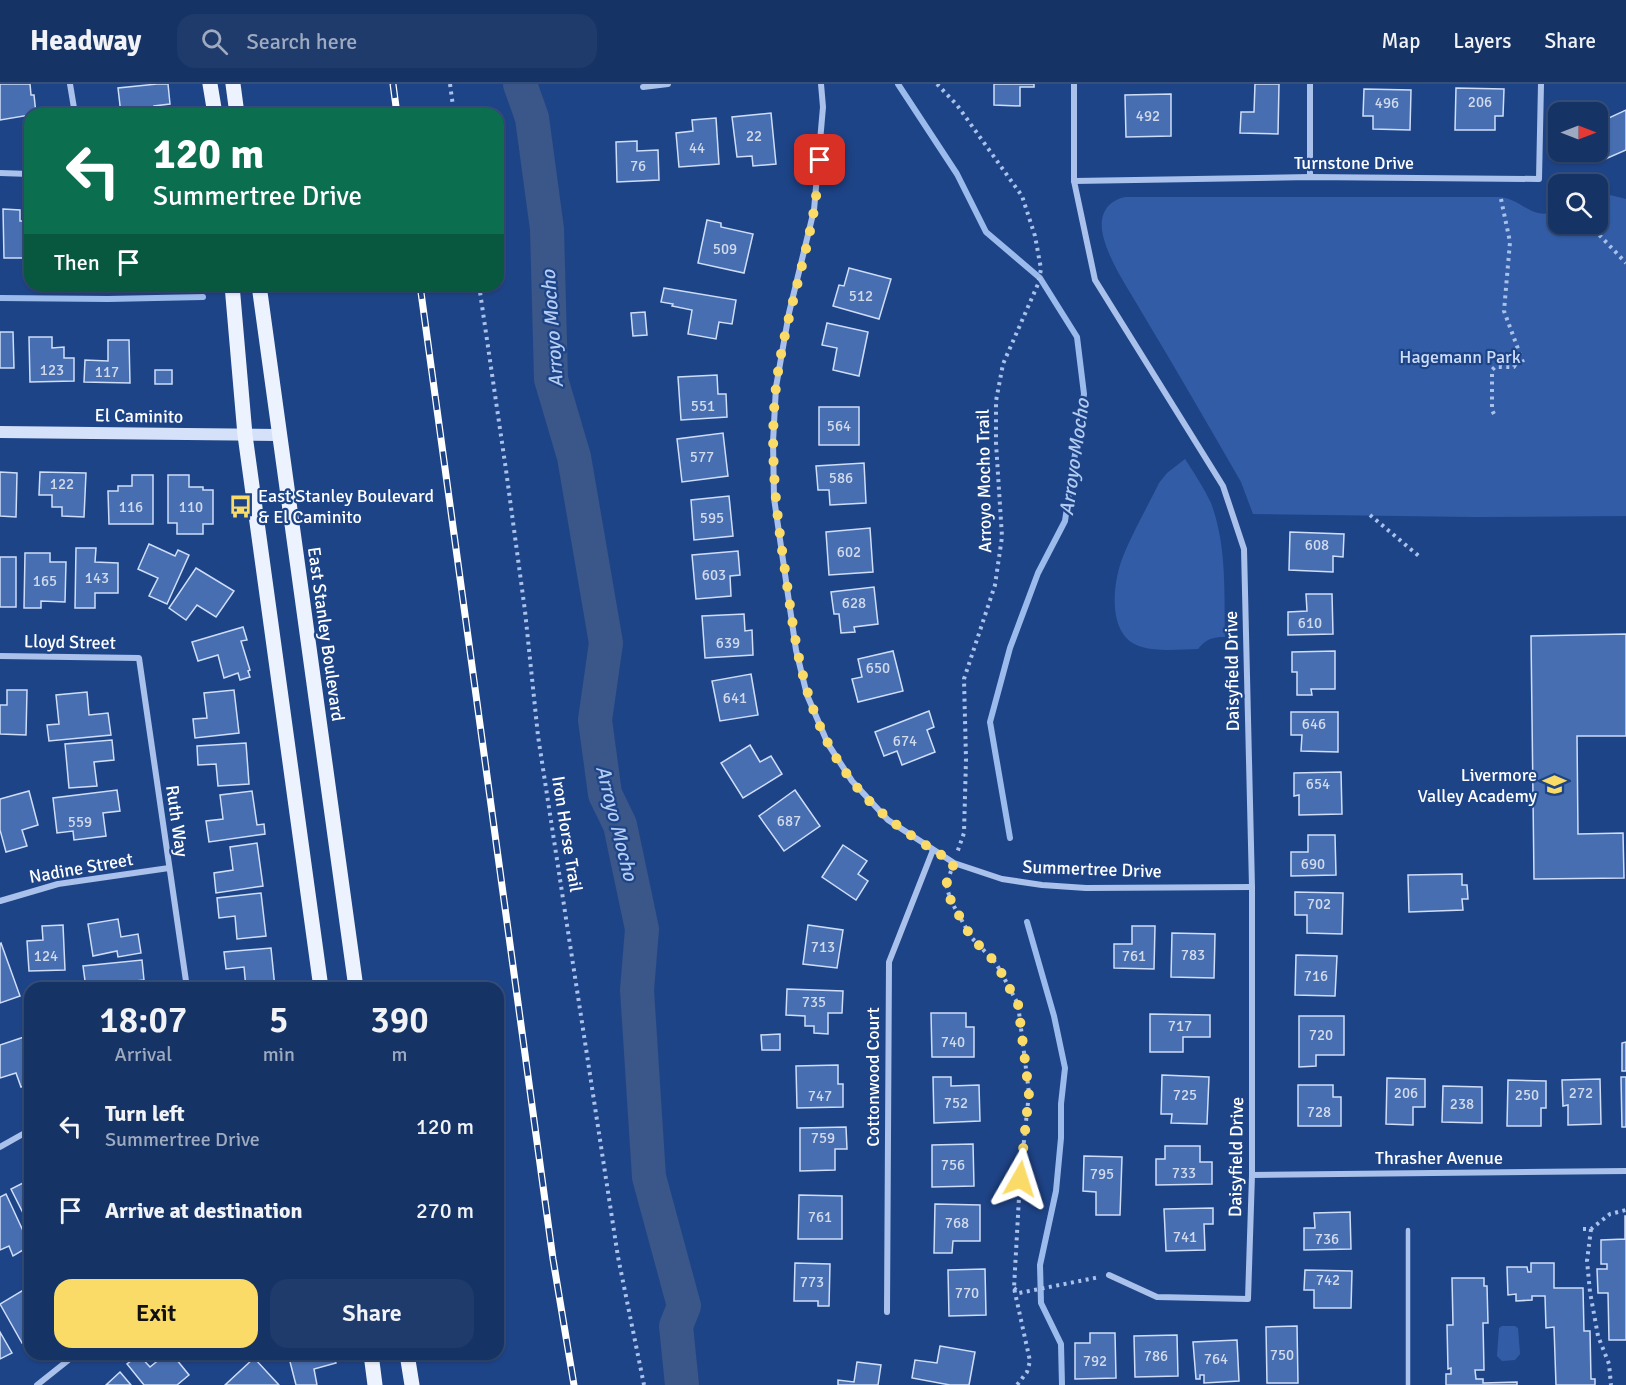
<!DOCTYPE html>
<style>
:root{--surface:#163366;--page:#1f3b6c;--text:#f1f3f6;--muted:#9eaabf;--line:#354e7a;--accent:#fadb68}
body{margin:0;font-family:Signika,sans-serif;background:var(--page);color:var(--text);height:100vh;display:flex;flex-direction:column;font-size:22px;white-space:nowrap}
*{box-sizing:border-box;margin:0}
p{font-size:20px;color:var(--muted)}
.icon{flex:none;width:33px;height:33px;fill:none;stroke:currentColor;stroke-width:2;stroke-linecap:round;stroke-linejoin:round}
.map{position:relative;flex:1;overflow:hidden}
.panel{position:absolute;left:24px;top:898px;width:480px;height:378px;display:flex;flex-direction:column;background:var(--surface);border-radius:18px;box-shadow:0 2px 4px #0004,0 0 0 2px var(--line)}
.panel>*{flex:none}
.guide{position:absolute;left:24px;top:24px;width:480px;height:183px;border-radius:18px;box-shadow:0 2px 4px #0004,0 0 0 2px var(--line);background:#0b6e4f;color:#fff;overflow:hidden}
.needle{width:39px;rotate:90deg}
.controls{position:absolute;left:1548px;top:18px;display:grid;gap:12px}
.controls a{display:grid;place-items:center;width:60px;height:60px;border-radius:12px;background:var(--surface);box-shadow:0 2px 4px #0004,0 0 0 2px var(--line);font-size:30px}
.pin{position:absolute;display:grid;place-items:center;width:51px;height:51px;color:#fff;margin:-26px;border-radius:12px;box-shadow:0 3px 9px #0006}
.me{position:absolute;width:66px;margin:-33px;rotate:6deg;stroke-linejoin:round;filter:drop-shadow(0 0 4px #0008)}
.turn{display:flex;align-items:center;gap:21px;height:126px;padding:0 30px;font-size:27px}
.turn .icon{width:78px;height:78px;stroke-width:2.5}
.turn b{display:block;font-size:42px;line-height:51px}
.then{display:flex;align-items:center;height:57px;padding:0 30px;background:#0003;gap:12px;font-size:22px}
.eta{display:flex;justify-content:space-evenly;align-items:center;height:102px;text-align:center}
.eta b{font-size:36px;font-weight:600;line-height:42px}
.primary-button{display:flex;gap:12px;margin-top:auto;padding:12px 30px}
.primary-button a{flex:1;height:69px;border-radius:18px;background:var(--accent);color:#111;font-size:24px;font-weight:600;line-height:69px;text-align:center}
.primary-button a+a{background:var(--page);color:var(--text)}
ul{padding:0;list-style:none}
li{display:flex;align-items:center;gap:18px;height:84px;padding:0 30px}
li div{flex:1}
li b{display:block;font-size:22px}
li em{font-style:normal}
header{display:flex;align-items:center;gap:36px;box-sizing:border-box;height:84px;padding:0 30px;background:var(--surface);border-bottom:2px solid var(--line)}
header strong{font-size:28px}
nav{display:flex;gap:33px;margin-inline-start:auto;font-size:21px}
.search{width:420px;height:54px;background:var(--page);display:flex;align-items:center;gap:15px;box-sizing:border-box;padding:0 21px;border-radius:18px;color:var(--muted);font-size:22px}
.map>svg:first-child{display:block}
.green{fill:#325da6}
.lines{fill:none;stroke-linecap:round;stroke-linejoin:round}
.stream{stroke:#9cbbed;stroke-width:6}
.river{stroke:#3b5688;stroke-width:34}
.building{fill:#476eb1;stroke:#ceddf8;stroke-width:1.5}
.path{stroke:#a9c1eb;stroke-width:4;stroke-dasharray:3 4.5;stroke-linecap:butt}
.lane{stroke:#a9c1eb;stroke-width:4.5}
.street{stroke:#a9c1eb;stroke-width:6}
.secondary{stroke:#d4e1f8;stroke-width:12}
.primary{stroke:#edf3fe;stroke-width:15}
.rail-casing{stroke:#fff;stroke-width:7}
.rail{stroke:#1e4488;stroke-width:4.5;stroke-dasharray:14;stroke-linecap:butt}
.route{stroke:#fadb68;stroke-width:10;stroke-dasharray:0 18}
.labels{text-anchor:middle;stroke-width:4.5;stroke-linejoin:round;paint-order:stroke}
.number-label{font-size:15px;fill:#d1dbec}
.street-label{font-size:18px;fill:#fff;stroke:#1e4488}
.park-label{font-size:18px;fill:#ceddf8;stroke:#1e4488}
.poi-label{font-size:18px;fill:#fff;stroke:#1e4488;text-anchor:start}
.water-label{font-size:20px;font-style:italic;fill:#b4ccf2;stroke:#1e4488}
</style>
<header>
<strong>Headway</strong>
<div class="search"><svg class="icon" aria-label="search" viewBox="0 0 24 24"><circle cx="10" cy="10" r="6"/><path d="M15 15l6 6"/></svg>Search here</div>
<nav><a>Map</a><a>Layers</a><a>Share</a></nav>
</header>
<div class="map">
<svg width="1626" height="1301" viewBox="0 0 1626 1301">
<rect width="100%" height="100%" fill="#1e4488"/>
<g class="green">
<path d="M1598,108L1626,115V432L1474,433L1253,430L1241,398C1209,342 1177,287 1144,232C1130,207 1106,174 1102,146C1100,128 1109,116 1126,113H1499C1522,114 1532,139 1558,126V140H1598Z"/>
<path d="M1185,375C1194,389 1204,404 1211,419C1227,462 1224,508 1225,553C1212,553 1206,555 1198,565C1180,565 1160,568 1142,563C1108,554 1112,505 1121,478C1130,453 1147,424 1159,399L1167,389Z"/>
<path d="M1502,1242H1515L1518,1244L1520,1270L1515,1276L1502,1277L1497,1272L1499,1244Z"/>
</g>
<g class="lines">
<g class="stream">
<path d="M898,0L957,90L986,148L1040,194L1077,253L1084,310L1065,437L1038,489L1010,564L990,638L1010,754"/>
<path d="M0,214L108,215L203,213"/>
<path d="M1027,838L1054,932L1065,984L1061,1020V1054L1056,1107L1040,1181L1041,1219L1061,1260L1062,1301"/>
</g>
<path class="river" d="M520,0L532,34L547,145L551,295L574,373L606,559L595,636L605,710L620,741L642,845L637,906L649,1093L684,1222L676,1242L682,1301"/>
</g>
<g class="building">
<path d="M0,0H30L31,11H34L36,30L0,36Z"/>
<path d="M157,0H168L170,20L154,22L155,30H121L118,4Z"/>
<path d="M994,0H1034V3H1020V22L994,21Z"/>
<path d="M1255,0H1279L1278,50L1240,49L1241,28H1254Z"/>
<path d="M1456,4L1504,5L1503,32H1495V46H1455Z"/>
<path d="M1364,5L1411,6L1410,46L1373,45V32H1363Z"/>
<path d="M1171,10V52L1126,53L1125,11Z"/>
<path d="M1626,26V66L1603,76L1598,63V39Z"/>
<path d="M771,29L776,80L753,82L752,72L737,73L732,33Z"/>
<path d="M716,34L719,80L679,83L676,49L693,47L692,36Z"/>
<path d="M637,57V67L658,66L659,96L617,98L616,58Z"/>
<path d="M3,125L20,126V137H27V129H30V174H4Z"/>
<path d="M707,136L721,139V143L753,150L744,189L698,179Z"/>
<path d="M849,184L891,195L879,235L833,222L839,201L844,202Z"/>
<path d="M664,204L736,216L732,240L719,238L716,255L688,250L692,226L672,222L673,220L661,218Z"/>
<path d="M645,228L647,251L633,252L631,229Z"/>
<path d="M827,239L868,248L859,292L833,286L837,264L822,261Z"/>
<path d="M0,248H13L14,284H0Z"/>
<path d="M29,253H52V264L64,263V274H74V297L30,298Z"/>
<path d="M108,256H129L130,299L84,298L85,276L108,277Z"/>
<rect x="155" y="286" width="17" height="14"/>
<path d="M717,291L718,310H726L727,333L681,336L678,293Z"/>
<rect x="819" y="323" width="40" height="38"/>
<path d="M723,349L728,392L682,398L677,355Z"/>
<path d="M864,379L866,419L830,421L829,406H818L816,382Z"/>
<path d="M0,388L17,389L16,433L0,432Z"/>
<path d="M40,388L86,389L84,433L62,432V423H52V411H39Z"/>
<path d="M132,391H153V440H109L108,407H118V402H132Z"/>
<path d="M168,391H189V403H203V406H213V440H203V450H177V439H168Z"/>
<path d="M729,412L733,452L694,456L691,416Z"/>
<path d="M870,444L873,488L829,491L826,448Z"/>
<path d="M1290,448L1344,450L1343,473L1333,472V488L1289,486Z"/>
<path d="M149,460L175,472L178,466L189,471L167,520L149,512L158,494L138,485Z"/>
<path d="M76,464H96L95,478L118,479V509H95V524H75Z"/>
<path d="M738,467L740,491L730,492L731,512L696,515L692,471Z"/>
<path d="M25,469H50V478H66L65,518L41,517V524H24Z"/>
<rect x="0" y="473" width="16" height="50"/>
<path d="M196,484L234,507L216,533L197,521L186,536L169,524Z"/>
<path d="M874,503L878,540L854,543L855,548L841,549L839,530H834L831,508Z"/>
<path d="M1306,510H1332L1333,550L1288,551V528L1307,527Z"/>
<path d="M744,530L745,547L752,546L753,571L705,574L702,532Z"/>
<path d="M243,543L247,556L241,557L250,586L248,587L250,593L240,596L238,589L224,594L218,571L198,577L192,558Z"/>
<path d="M1626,550V652H1577L1578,750L1623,749L1624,794L1534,795L1531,552Z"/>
<path d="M893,567L903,607L858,618L852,595L862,593L858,575Z"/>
<path d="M1335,567V605H1311L1312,611H1297V588H1292V568Z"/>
<path d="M751,590L758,631L720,637L712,597Z"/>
<path d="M7,606H27L26,651L0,650V621H7Z"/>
<path d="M234,606L239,649L195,654L193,635L207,634L204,609Z"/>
<path d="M87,608L89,631L108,629L111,651L49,657L47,641L59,640L56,611Z"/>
<path d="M929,627L934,643L927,646L935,668L902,681L897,667L884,672L875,648Z"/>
<path d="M1291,628H1338V668L1301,667L1302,651H1291Z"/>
<path d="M112,656L114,676L94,678L97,702L69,704L65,660Z"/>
<path d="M246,659L249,700L218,702L216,680L198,681L197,662Z"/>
<path d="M750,661L760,678L771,672L782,690L743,714L721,679Z"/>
<path d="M1341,688L1342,730L1299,731V711L1294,712V689Z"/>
<path d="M117,706L120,727L103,729L106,752L74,756L73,747L57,749L53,714Z"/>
<path d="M795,706L820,742L784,767L759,732Z"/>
<path d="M29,707L38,741L22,746L27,762L6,768L0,746V715Z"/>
<path d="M252,707L257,741L264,740L265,750L209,758L206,737L223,735L220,711Z"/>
<path d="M1308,751H1335L1336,791L1291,792V768H1308Z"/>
<path d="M257,759L263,802L216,809L214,789L233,786L230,763Z"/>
<path d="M843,761L867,777L858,790L868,797L856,816L822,793Z"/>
<path d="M1462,790V801H1467L1468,815H1462L1463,826L1409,828L1408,791Z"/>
<path d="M1295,808L1343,809L1342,850L1307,849V831H1295Z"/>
<path d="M261,809L266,852L237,855L235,832L219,834L217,814Z"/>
<path d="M118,835L121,853L138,850L141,869L118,873L117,867L93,872L88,840Z"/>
<path d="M63,841L65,886L29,887L27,857L43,856L42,842Z"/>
<path d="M808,841L843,846L837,884L803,880Z"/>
<path d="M1132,842H1155L1154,885L1114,884V860H1132Z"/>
<path d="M1172,849L1215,850L1214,894L1171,893Z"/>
<path d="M1,859L20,912L0,919V860Z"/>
<path d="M271,864L275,904H246L244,883L226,885L224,868Z"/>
<path d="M1296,871L1337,872L1335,912L1295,911Z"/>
<path d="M142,876L144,896L128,898V904H86L83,882Z"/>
<path d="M787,905L843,907L842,929H828V950L814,949V942H805V932L786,931Z"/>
<path d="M931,929H966V943H974V973H932Z"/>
<path d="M1150,930L1210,931V953H1183V968H1150Z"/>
<path d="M1299,932H1344V971H1316V982L1299,983Z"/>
<path d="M780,950V966H762L761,951Z"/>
<path d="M24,953L30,970V1000L21,1003L16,989L0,994V961Z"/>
<path d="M1626,958V987H1622V959Z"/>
<path d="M838,981V1000H843V1023L797,1024L796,982Z"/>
<path d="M1162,991L1209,993L1207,1040L1171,1039L1172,1030H1161Z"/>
<path d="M933,993H951V1002L979,1001L980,1037L934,1039Z"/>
<path d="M1621,993H1626V1043H1622Z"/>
<path d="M1387,994L1425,995V1023H1413V1041L1386,1040Z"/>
<path d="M1600,995L1601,1040L1568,1041V1021L1563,1022L1562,996Z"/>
<path d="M1508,996L1546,997V1024H1541V1042H1507Z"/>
<path d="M1298,1001H1333V1013H1341V1042H1298Z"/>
<path d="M1443,1002L1482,1003V1039L1442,1038Z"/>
<path d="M846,1043L847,1065H835V1086L800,1087V1044Z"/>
<path d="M973,1060L974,1102L932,1103V1061Z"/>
<path d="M1165,1062H1200V1078H1212V1100L1156,1101V1075H1165Z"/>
<path d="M1084,1072L1122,1073L1120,1131H1096V1108L1083,1107Z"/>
<path d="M29,1096L30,1097V1143L11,1105Z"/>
<path d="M6,1110L30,1162L13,1172L9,1162L0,1166V1113Z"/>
<path d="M799,1111L842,1112V1155H798Z"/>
<path d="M935,1120L980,1121V1157H953L952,1169H934Z"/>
<path d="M1213,1124V1140H1204L1205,1166L1166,1167L1164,1125Z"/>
<path d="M1350,1128L1351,1165L1304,1166V1144H1315L1314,1129Z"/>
<path d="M1625,1132H1626V1256H1609L1608,1209H1598L1597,1185H1607V1180H1601V1156L1625,1155Z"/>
<path d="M795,1179L830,1180L829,1222H818V1217H794Z"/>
<path d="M1531,1179H1554V1204H1583L1584,1247H1590L1591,1295H1595V1301H1556L1554,1243L1546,1244L1545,1212H1532V1216L1516,1217V1210L1508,1211L1507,1183H1527L1528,1188H1531Z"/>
<path d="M985,1185L986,1231L949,1232L948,1186Z"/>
<path d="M1305,1186L1352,1187L1351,1224H1314V1206H1304Z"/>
<path d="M1452,1194H1484V1202H1487L1488,1239H1483L1484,1286H1475L1476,1295H1483V1299L1517,1298V1301H1446V1290H1451V1284L1448,1285L1447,1241H1453Z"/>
<path d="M30,1202V1254L22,1259L0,1220Z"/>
<path d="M1297,1242L1298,1299H1267L1266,1243Z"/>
<path d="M0,1248L12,1269L0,1275Z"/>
<path d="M1090,1249H1115L1116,1294L1075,1295V1259H1090Z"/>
<path d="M1177,1251L1178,1292L1135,1293L1134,1252Z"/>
<path d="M1237,1256L1239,1297L1204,1299V1291H1200V1295H1196L1193,1258Z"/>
<path d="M940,1262L975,1268L969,1301H950L912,1294L915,1276L937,1279Z"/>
<path d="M166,1270H172L189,1291L177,1301H144L127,1280L139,1271L150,1283Z"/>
<path d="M288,1270H334L336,1279L314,1285L317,1301H296Z"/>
<path d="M254,1274L279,1301H225Z"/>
<path d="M857,1278L881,1281L878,1301H838V1296L854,1298Z"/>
<path d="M120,1288L131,1301H106Z"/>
</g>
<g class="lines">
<g class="path">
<path d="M450,0L454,30"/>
<path d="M937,0L957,21L1022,112L1035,152L1041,185L1038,200L1003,280L996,317V359L1002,453L995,501L964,595L966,675L964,749L957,769"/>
<path d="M1501,115L1510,158L1504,227L1524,281"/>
<path d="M1589,140L1626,179"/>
<path d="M479,201L506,386L525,527L538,652L618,1173L644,1301"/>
<path d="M1494,330L1492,326V286L1495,283H1514L1520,270"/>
<path d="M1370,431L1420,473"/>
<path d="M951,787L946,801L951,817L971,853L996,879L1018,920L1029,1009L1020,1095L1014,1204L1030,1277L1027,1288L1017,1301"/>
<path d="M1583,1145H1591L1610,1130L1626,1126"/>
<path d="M1591,1145L1587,1177L1590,1208L1598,1252L1609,1280L1611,1301"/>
<path d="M1014,1204L1019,1209L1100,1193"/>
</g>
<path class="lane" d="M1408,1146V1301"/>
<g class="street">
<path d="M70,0L75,30"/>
<path d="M821,0L823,23L814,126L789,229L776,303L773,358L774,414L796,566L807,611L828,660L852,697L888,736L954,779L1002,795L1042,801L1086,804L1252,803"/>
<path d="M1074,0V97L1095,196L1223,402L1244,465L1252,803V1091L1248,1215L1157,1213L1109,1191"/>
<path d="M643,3L668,0"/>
<path d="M0,89L30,90"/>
<path d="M1310,93V0"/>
<path d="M1074,97L1310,93L1539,95L1541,0"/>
<path d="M0,572L139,574L187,904"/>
<path d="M0,817L58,800L169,784"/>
<path d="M0,1063L30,1046"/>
<path d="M1252,1091L1626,1087"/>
<path d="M887,1228L889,878L933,766"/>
<path d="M37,1301L76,1270"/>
</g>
<path class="secondary" d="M0,348L278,351"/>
<g class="primary">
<path d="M210,0L215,30"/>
<path d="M233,0L237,30"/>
<path d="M232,201L245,351L321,904"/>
<path d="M259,201L356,904"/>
<path d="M371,1270L375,1301"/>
<path d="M407,1270L412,1301"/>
</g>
<defs>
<g id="rail">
<path d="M393,0L397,30"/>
<path d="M420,201L553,1175L574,1301"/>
</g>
</defs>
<use href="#rail" class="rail-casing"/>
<use href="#rail" class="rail"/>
</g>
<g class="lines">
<path class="route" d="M820,76C818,92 817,109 814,126C804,185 783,242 776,303C769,368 776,428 786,493C796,566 805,636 852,697C880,734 916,755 954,779L946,801L951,817L971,853L996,879L1018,920L1029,1009L1020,1095"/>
</g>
<defs>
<symbol id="bus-bare" viewBox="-9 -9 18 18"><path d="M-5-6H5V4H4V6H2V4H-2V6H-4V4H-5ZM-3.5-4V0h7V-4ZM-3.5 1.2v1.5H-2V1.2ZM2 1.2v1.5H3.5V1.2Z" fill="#fadb68" stroke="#1e4488" stroke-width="2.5" paint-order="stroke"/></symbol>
<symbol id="school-bare" viewBox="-9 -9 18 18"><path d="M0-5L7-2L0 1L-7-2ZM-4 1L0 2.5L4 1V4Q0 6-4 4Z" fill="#fadb68" stroke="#1e4488" stroke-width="2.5" paint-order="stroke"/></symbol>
</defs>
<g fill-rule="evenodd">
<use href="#bus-bare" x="224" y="406" width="33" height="33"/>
<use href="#school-bare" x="1538" y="684" width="33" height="33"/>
</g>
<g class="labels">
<g class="number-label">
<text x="1480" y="23">206</text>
<text x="1387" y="24">496</text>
<text x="1148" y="37">492</text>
<text x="754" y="57">22</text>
<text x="697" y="69">44</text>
<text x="638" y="87">76</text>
<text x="725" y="170">509</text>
<text x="861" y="217">512</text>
<text x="52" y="291">123</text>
<text x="107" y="293">117</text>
<text x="703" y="327">551</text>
<text x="839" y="347">564</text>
<text x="702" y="378">577</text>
<text x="841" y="399">586</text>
<text x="62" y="405">122</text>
<text x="131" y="428">116</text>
<text x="191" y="428">110</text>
<text x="712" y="439">595</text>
<text x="1317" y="466">608</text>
<text x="849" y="473">602</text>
<text x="714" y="496">603</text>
<text x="97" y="499">143</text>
<text x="45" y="502">165</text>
<text x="854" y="524">628</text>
<text x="1310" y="544">610</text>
<text x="728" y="564">639</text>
<text x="878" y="589">650</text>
<text x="735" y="619">641</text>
<text x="1314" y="645">646</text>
<text x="905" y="662">674</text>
<text x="1318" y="705">654</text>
<text x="789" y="742">687</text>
<text x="80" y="743">559</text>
<text x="1313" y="785">690</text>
<text x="1319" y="825">702</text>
<text x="823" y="868">713</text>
<text x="1193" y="876">783</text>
<text x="46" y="877">124</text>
<text x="1134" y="877">761</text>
<text x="1316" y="897">716</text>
<text x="814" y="923">735</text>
<text x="1180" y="947">717</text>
<text x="1321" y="956">720</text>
<text x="953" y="963">740</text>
<text x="1406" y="1014">206</text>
<text x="1581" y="1014">272</text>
<text x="1185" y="1016">725</text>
<text x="1527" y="1016">250</text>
<text x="820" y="1017">747</text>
<text x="956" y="1024">752</text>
<text x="1462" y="1025">238</text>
<text x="1319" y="1033">728</text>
<text x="823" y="1059">759</text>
<text x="953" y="1086">756</text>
<text x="1184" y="1094">733</text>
<text x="1102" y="1095">795</text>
<text x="820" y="1138">761</text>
<text x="957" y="1144">768</text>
<text x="1185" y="1158">741</text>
<text x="1327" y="1160">736</text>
<text x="1328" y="1201">742</text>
<text x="812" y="1203">773</text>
<text x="967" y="1214">770</text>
<text x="1282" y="1276">750</text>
<text x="1156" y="1277">786</text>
<text x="1216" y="1280">764</text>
<text x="1095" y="1282">792</text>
</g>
<g class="street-label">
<text x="1354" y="85">Turnstone Drive</text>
<text transform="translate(139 332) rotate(1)" y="6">El Caminito</text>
<text transform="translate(984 397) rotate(-91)" y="6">Arroyo Mocho Trail</text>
<text transform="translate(326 550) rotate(82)" y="6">East Stanley Boulevard</text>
<text transform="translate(70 558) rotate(1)" y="6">Lloyd Street</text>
<text transform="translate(1232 587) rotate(-91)" y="6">Daisyfield Drive</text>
<text transform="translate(177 737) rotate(82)" y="6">Ruth Way</text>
<text transform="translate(567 750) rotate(81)" y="6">Iron Horse Trail</text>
<text transform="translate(81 784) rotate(-10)" y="6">Nadine Street</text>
<text transform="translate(1092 785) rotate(2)" y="6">Summertree Drive</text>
<text transform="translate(873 993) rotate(-90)" y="6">Cottonwood Court</text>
<text transform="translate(1236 1073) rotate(-89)" y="6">Daisyfield Drive</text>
<text x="1439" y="1080">Thrasher Avenue</text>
</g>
<g class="park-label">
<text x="1460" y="279">Hagemann Park</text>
</g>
<g class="poi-label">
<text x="258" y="418">East Stanley Boulevard<tspan x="258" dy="21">&amp; El Caminito</tspan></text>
<text x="1537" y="697" text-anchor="end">Livermore<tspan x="1537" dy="21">Valley Academy</tspan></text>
</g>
<g class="water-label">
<text transform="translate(552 245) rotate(-94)" y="7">Arroyo Mocho</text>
<text transform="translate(1074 373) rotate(-82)" y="7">Arroyo Mocho</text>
<text transform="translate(617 739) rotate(76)" y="7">Arroyo Mocho</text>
</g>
</g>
</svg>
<div class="controls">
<a><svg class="needle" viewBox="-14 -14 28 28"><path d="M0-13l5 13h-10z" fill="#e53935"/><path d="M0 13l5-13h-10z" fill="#9eaabf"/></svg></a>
<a><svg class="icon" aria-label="search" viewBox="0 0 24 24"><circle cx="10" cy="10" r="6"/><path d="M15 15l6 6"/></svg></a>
</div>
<div class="pin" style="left:820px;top:76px;background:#d93025"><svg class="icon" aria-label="arrive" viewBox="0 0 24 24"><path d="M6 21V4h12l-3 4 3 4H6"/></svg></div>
<svg class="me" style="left:1020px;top:1095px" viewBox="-20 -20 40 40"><path d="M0-17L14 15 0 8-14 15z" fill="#fadb68" stroke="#fff" stroke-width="4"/></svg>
<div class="guide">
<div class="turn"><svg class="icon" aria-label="left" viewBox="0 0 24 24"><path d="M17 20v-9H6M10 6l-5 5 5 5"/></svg><div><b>120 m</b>Summertree Drive</div></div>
<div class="then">Then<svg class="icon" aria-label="arrive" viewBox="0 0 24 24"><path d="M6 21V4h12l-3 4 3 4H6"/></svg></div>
</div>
<section class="panel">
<div class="eta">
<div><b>18:07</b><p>Arrival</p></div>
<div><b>5</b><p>min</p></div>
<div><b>390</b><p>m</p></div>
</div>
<ul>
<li><svg class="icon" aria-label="left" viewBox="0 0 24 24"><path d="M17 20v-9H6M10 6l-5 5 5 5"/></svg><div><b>Turn left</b><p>Summertree Drive</p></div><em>120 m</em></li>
<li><svg class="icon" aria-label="arrive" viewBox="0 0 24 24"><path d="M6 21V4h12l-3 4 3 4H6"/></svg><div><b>Arrive at destination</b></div><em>270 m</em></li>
</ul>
<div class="primary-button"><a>Exit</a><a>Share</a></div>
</section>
</div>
